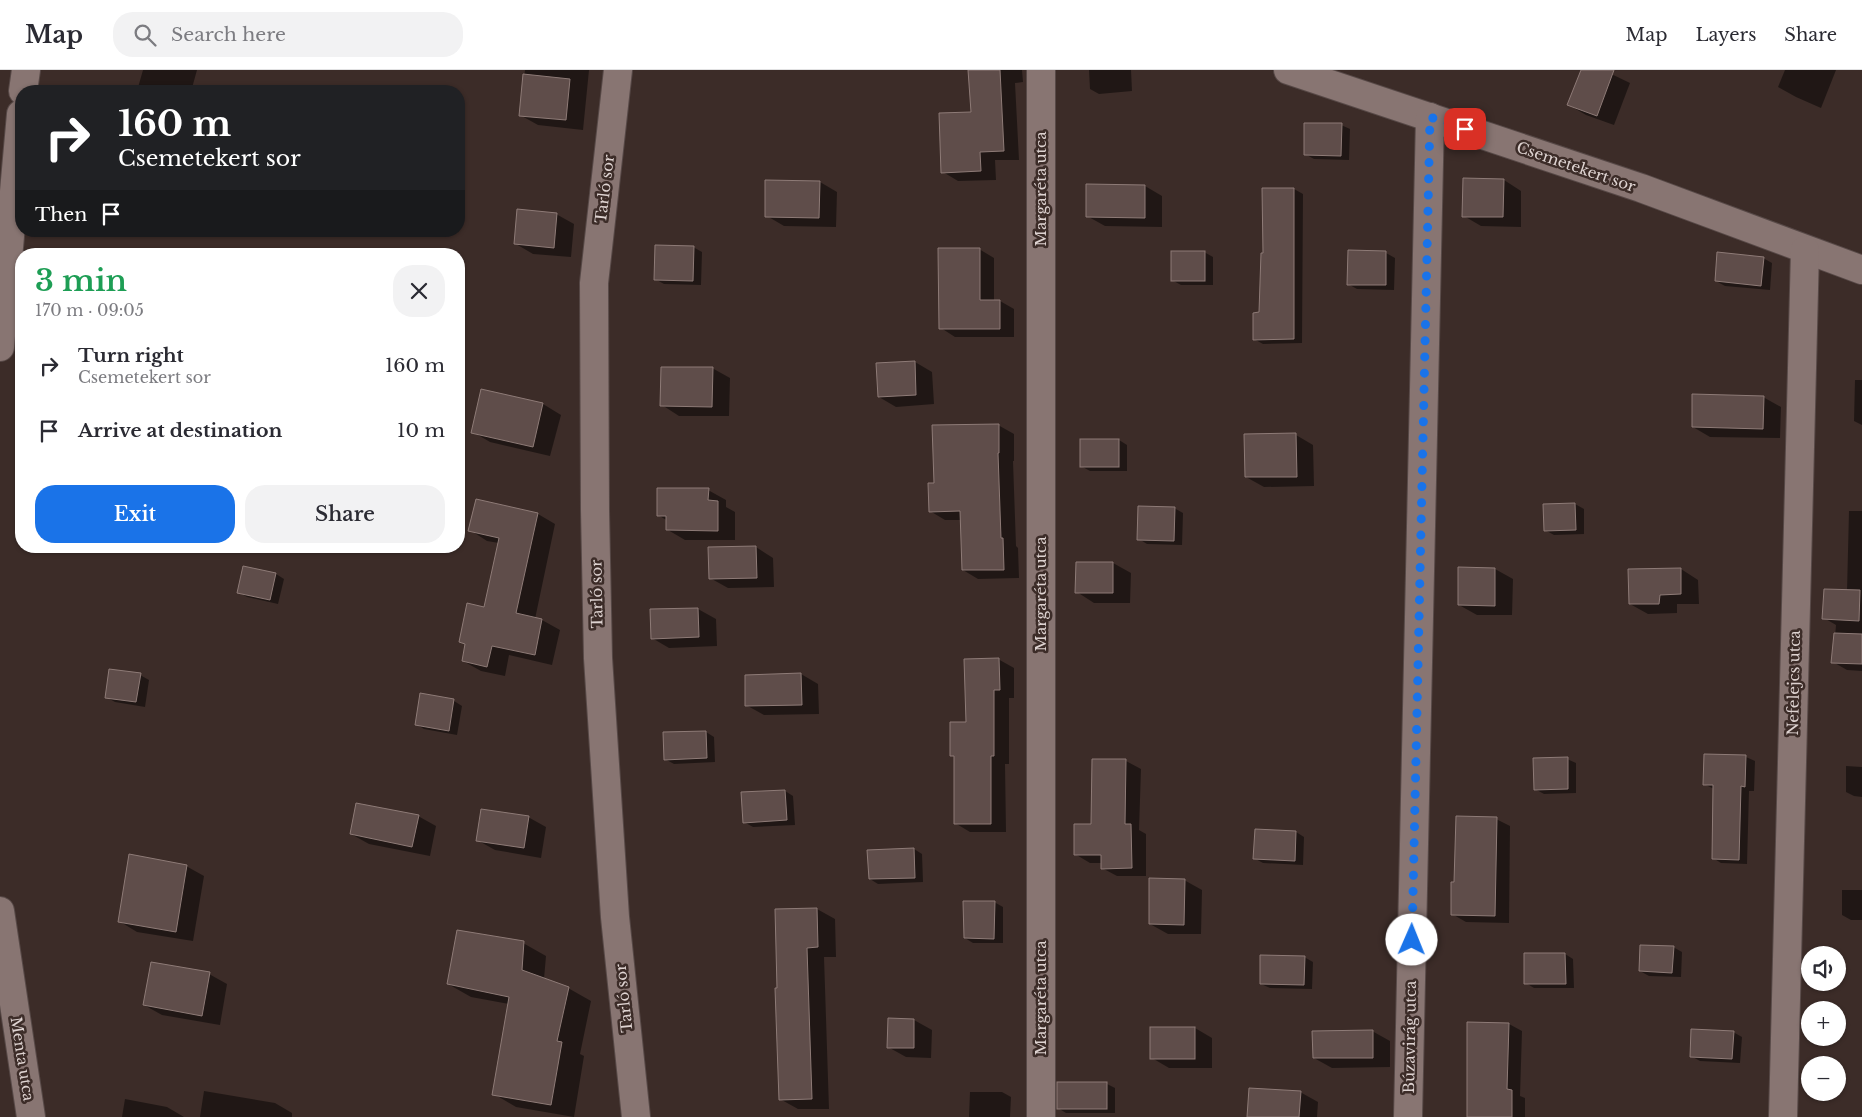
<!DOCTYPE html>
<meta charset="utf-8">
<style>
:root{--surface:#fff;--page:#f2f2f3;--text:#2b2b33;--muted:#7c7c81;--line:#e1e1e2;--accent:#1a73e8}
body{margin:0;font-family:"Libre Baskerville",serif;background:var(--page);color:var(--text);height:100vh;display:flex;flex-direction:column;font-size:19px;white-space:nowrap}
*{box-sizing:border-box;margin:0}
p{font-size:16px;color:var(--muted)}
.icon{flex:none;width:28px;height:28px;fill:none;stroke:currentColor;stroke-width:2;stroke-linecap:round;stroke-linejoin:round}
.map{position:relative;flex:1;overflow:hidden}
.panel{position:absolute;left:15px;top:178px;width:450px;height:305px;display:flex;flex-direction:column;background:var(--surface);border-radius:20px;box-shadow:0 1px 4px #0004}
.panel>*{flex:none}
.guide{position:absolute;left:15px;top:15px;width:450px;height:152px;border-radius:20px;box-shadow:0 1px 4px #0004;background:#202124;color:#fff;overflow:hidden}
.fabs{position:absolute;left:1801px;top:876px;display:grid;gap:10px}
.fabs a{display:grid;place-items:center;width:45px;height:45px;border-radius:50%;background:var(--surface);box-shadow:0 1px 4px #0004;font-size:25px}
.pin{position:absolute;display:grid;place-items:center;width:42px;height:42px;color:#fff;margin:-21px;border-radius:10px;box-shadow:0 2px 8px #0006}
.me{position:absolute;width:55px;margin:-28px;rotate:1deg;stroke-linejoin:round;filter:drop-shadow(0 0 4px #0008)}
.turn{display:flex;align-items:center;gap:18px;height:105px;padding:0 20px;font-size:22px}
.turn .icon{width:65px;height:65px;stroke-width:2.5}
.turn b{display:block;font-size:35px;line-height:42px}
.then{display:flex;align-items:center;height:48px;padding:0 20px;background:#0003;gap:10px;font-size:19px}
.round{display:grid;place-items:center;flex:none;width:52px;height:52px;border-radius:20px;background:var(--page)}
.head{display:flex;align-items:center;justify-content:space-between;height:85px;padding:0 20px}
h1{font-size:30px;font-weight:600;line-height:38px;color:#1e9e55}
.action{display:flex;gap:10px;margin-top:auto;padding:10px 20px}
.action a{flex:1;height:58px;border-radius:20px;background:var(--accent);color:#fff;font-size:20px;font-weight:600;line-height:58px;text-align:center}
.action a+a{background:var(--page);color:var(--text)}
ul{padding:0;list-style:none}
li{display:flex;align-items:center;gap:15px;height:65px;padding:0 20px}
li div{flex:1}
li b{display:block;font-size:19px}
li em{font-style:normal}
header{display:flex;align-items:center;gap:30px;box-sizing:border-box;height:70px;padding:0 25px;background:var(--surface);border-bottom:1px solid var(--line)}
header strong{font-size:24px}
nav{display:flex;gap:28px;margin-inline-start:auto;font-size:18px}
.search{width:350px;height:45px;background:var(--page);display:flex;align-items:center;gap:12px;box-sizing:border-box;padding:0 18px;border-radius:20px;color:var(--muted);font-size:19px}
.map>svg:first-child{display:block}
.shadow{fill:#0007}
.building{fill:#5f4d4a;stroke:#8e7b77}
.lines{fill:none;stroke-linecap:round;stroke-linejoin:round}
.minor-casing{stroke:#574947;stroke-width:30}
.minor{stroke:#887572;stroke-width:28}
.route{stroke:#1a73e8;stroke-width:9;stroke-dasharray:0 16.2}
.labels{text-anchor:middle;stroke-width:5;stroke-linejoin:round;paint-order:stroke}
.street-label{font-size:15px;fill:#ded3d1;stroke:#3c2c28}
</style>
<header>
<strong>Map</strong>
<div class="search"><svg class="icon" aria-label="search" viewBox="0 0 24 24"><circle cx="10" cy="10" r="6"/><path d="M15 15l6 6"/></svg>Search here</div>
<nav><a>Map</a><a>Layers</a><a>Share</a></nav>
</header>
<div class="map">
<svg width="1862" height="1047" viewBox="0 0 1862 1047">
<rect width="100%" height="100%" fill="#3c2c28"/>
<g class="shadow">
<path d="M143,0H197L192,18L196,21H137Z"/>
<path d="M525,0H589L583,60L538,55L520,45Z"/>
<path d="M969,0H1022L1023,12L1015,13L1019,90H995L996,110L958,111L943,102L973,43Z"/>
<path d="M1089,0H1131L1132,21L1099,24L1090,19Z"/>
<path d="M1582,0H1603L1630,13L1614,55L1586,45L1569,35Z"/>
<path d="M1785,0H1836L1821,38L1796,27L1778,17Z"/>
<path d="M1341,55L1350,59L1349,90L1314,89L1305,84Z"/>
<path d="M1504,110L1521,121V157L1481,156L1464,146Z"/>
<path d="M820,112L837,122L836,157L784,156L767,146Z"/>
<path d="M1145,116L1162,126V157L1105,156L1087,146Z"/>
<path d="M1263,119H1294L1303,124L1302,273L1263,274L1254,269L1260,244L1264,185Z"/>
<path d="M556,144L574,154L571,187L533,184L516,174Z"/>
<path d="M693,177L702,182L701,215L664,214L655,209Z"/>
<path d="M979,179L994,188V231H1000L1014,239V267H955L941,258Z"/>
<path d="M1204,182L1213,187V215H1181L1172,210Z"/>
<path d="M1386,183L1395,188L1394,220L1357,219L1348,214Z"/>
<path d="M1763,188L1772,193L1770,220L1725,216L1716,211Z"/>
<path d="M915,292L932,302L934,334L896,337L879,327Z"/>
<path d="M712,298L730,308L729,346H679L662,335Z"/>
<path d="M1855,310H1862V355L1854,351Z"/>
<path d="M482,321L543,334L561,345L550,386L490,372L473,362Z"/>
<path d="M1763,327L1781,337L1780,368L1710,367L1693,357Z"/>
<path d="M998,355L1014,364V391H1013L1016,476L1018,478L1019,508L978,509L963,500L962,450H945L930,441L936,414Z"/>
<path d="M1296,365L1313,375L1314,416L1264,417L1246,407Z"/>
<path d="M1119,370L1127,375V401H1090L1081,396Z"/>
<path d="M708,420L726,430V437L735,442V470H685L668,460V451L658,445Z"/>
<path d="M1575,434L1584,439V464L1554,465L1545,460L1544,435Z"/>
<path d="M1174,438L1183,443L1182,475L1147,474L1139,469Z"/>
<path d="M1849,441H1862V601L1847,600L1833,592L1836,555L1824,548L1847,521Z"/>
<path d="M538,444L555,454L535,549L542,550L560,560L552,595L509,585L505,606L481,601L463,591L466,575L461,572L485,538L499,473L487,471L470,460Z"/>
<path d="M756,477L773,488L774,517L728,518L710,508Z"/>
<path d="M1077,493H1113L1131,503L1130,533H1094L1077,522Z"/>
<path d="M1495,499L1513,509L1512,545H1477L1459,535Z"/>
<path d="M1681,499L1698,510L1699,534H1677V543L1648,544L1630,534Z"/>
<path d="M276,504L284,509L278,534L247,527L238,522Z"/>
<path d="M698,539L716,549L717,576L669,578L652,568L651,540Z"/>
<path d="M998,589L1014,598V628H1009V694H1005L1006,762H970L955,753V687L951,685Z"/>
<path d="M801,604L818,614L819,644L764,645L746,635Z"/>
<path d="M140,605L149,610L145,637L115,632L106,627Z"/>
<path d="M421,625L454,631L462,636L457,665L424,659L416,654Z"/>
<path d="M706,662L714,667L715,692L674,694L665,689Z"/>
<path d="M1705,685L1746,687L1755,691L1754,721H1749L1747,794L1721,793L1713,788L1714,719L1704,714Z"/>
<path d="M1567,689L1576,693V723L1544,724L1535,719Z"/>
<path d="M1093,690L1126,691L1141,699L1139,760L1146,764V806H1117L1102,798V793H1090L1075,784L1093,756Z"/>
<path d="M1846,696L1862,697V727L1854,726L1846,722Z"/>
<path d="M785,721L793,726L795,755L753,757L744,752Z"/>
<path d="M418,746L436,756L430,786L369,774L351,764Z"/>
<path d="M528,747L546,757L541,788L495,780L477,770Z"/>
<path d="M1496,749L1510,756L1509,853L1466,852L1452,844L1456,813Z"/>
<path d="M1296,762L1304,767L1303,795L1263,793L1254,788Z"/>
<path d="M914,779L922,784L923,812L878,814L870,809Z"/>
<path d="M186,796L204,806L193,871L137,862L119,851Z"/>
<path d="M1184,810L1202,820L1201,864H1168L1150,854Z"/>
<path d="M1842,820H1862V850H1851L1842,845Z"/>
<path d="M994,832L1003,837V873H973L965,868Z"/>
<path d="M817,839L835,849L836,887H824L829,1039H798L780,1029L776,840Z"/>
<path d="M523,873L546,886L544,909L568,918L591,931L580,984L584,986L574,1047L516,1037L494,1024L509,934L471,927L448,914Z"/>
<path d="M1673,877L1682,882L1681,907L1649,906L1640,901Z"/>
<path d="M1565,884L1573,889L1574,918H1534L1526,913Z"/>
<path d="M1304,887L1313,892L1312,919L1270,918L1261,914Z"/>
<path d="M209,904L227,914L220,955L162,945L144,935Z"/>
<path d="M889,949L914,950L932,960L931,988L906,987L888,977Z"/>
<path d="M1509,954L1522,961L1520,1026L1525,1028V1047H1468Z"/>
<path d="M1195,958L1212,968V998H1169L1152,988Z"/>
<path d="M1372,961L1390,971V997L1332,998L1314,988Z"/>
<path d="M1733,962L1742,967L1740,993L1700,991L1691,986Z"/>
<path d="M1107,1014L1115,1018V1043H1066L1058,1038Z"/>
<path d="M204,1021L275,1033L292,1043V1047H200Z"/>
<path d="M970,1022H1002L1011,1027L1010,1047H969Z"/>
<path d="M1300,1022L1318,1032L1317,1047H1249Z"/>
<path d="M125,1029L167,1037L184,1047H122Z"/>
</g>
<g class="building">
<path d="M968,0H1000L1004,81L980,82L981,101L941,103L939,43L971,42Z"/>
<path d="M1581,0H1614L1597,46L1567,35Z"/>
<path d="M523,4L570,9L566,50L519,46Z"/>
<path d="M1304,53H1342L1341,86L1304,85Z"/>
<path d="M1463,108L1504,109L1503,147H1462Z"/>
<path d="M765,110L820,111L819,148L765,147Z"/>
<path d="M1086,114L1145,115V148L1086,147Z"/>
<path d="M1262,118H1294V269L1253,270V243L1259,242L1261,183H1263Z"/>
<path d="M517,139L557,143L554,178L514,174Z"/>
<path d="M655,175L694,176L693,211L654,210Z"/>
<path d="M938,178H980V230H1000V259H939Z"/>
<path d="M1348,180L1386,181V215H1347Z"/>
<rect x="1171" y="181" width="34" height="30"/>
<path d="M1717,182L1764,187L1761,216L1715,211Z"/>
<path d="M915,291L916,325L878,327L876,293Z"/>
<path d="M661,297H713L712,337L660,336Z"/>
<path d="M481,319L543,333L533,377L471,363Z"/>
<path d="M1692,324L1764,326L1763,359L1692,357Z"/>
<path d="M999,354V383H998L1001,468H1003L1004,500H962L960,441L929,442L928,413H934L932,355Z"/>
<path d="M1296,363L1297,407H1245L1244,364Z"/>
<rect x="1080" y="369" width="39" height="28"/>
<path d="M657,418H709L708,430L718,431V461L666,460V446H657Z"/>
<path d="M476,429L538,443L516,543L542,549L535,585L492,576L487,597L462,591L465,574L459,572L467,533L484,537L499,468L468,461Z"/>
<path d="M1575,433L1576,460L1544,461L1543,434Z"/>
<path d="M1138,436L1175,437L1174,471L1137,470Z"/>
<path d="M756,476L757,508L709,509L708,477Z"/>
<path d="M1076,492H1113V523H1075Z"/>
<path d="M243,496L276,503L270,530L237,523Z"/>
<path d="M1458,497L1495,498V536L1458,535Z"/>
<path d="M1681,498V524L1660,525L1659,534H1629L1628,499Z"/>
<path d="M1824,519L1860,520L1859,551L1822,549Z"/>
<path d="M698,538L699,567L651,569L650,539Z"/>
<path d="M1834,563L1862,564V594L1831,593Z"/>
<path d="M999,588L1000,620H994V686H991V754H954V686H950V652H966L964,589Z"/>
<path d="M109,599L141,603L136,632L105,628Z"/>
<path d="M801,603L802,635L745,636V605Z"/>
<path d="M420,623L454,629L449,661L415,655Z"/>
<path d="M706,661L707,688L664,690L663,662Z"/>
<path d="M1704,684L1746,685L1745,717L1741,716L1739,790L1712,789L1713,715H1703Z"/>
<path d="M1568,687V719L1534,720L1533,688Z"/>
<path d="M1092,689H1126L1125,754H1131L1132,798L1101,799V785H1074V754H1091Z"/>
<path d="M785,720L787,750L743,753L741,722Z"/>
<path d="M356,733L419,745L412,777L350,764Z"/>
<path d="M481,739L529,746L524,778L476,771Z"/>
<path d="M1456,746L1497,747L1495,846L1451,845V812H1454Z"/>
<path d="M1255,759L1296,761L1295,791L1253,789Z"/>
<path d="M914,778L915,808L869,809L867,780Z"/>
<path d="M129,784L187,795L176,862L118,852Z"/>
<path d="M1149,808L1185,809L1184,855L1149,854Z"/>
<path d="M963,831H995L994,869L964,868Z"/>
<path d="M817,838L818,877L807,878L812,1029L779,1030L775,918H777L775,839Z"/>
<path d="M457,860L524,871L522,900L569,917L557,971L562,972L551,1035L492,1025L509,927L447,914Z"/>
<path d="M1640,875L1674,876L1672,903L1639,901Z"/>
<path d="M1524,883H1565L1566,914H1524Z"/>
<path d="M1260,885L1305,886L1304,915L1260,914Z"/>
<path d="M151,892L210,902L202,946L143,935Z"/>
<path d="M888,948L914,949V978H887Z"/>
<path d="M1467,952L1509,953L1507,1019L1512,1020V1047H1467Z"/>
<rect x="1150" y="957" width="45" height="32"/>
<path d="M1691,959L1734,961L1732,989L1690,987Z"/>
<path d="M1373,960V988H1313L1312,961Z"/>
<rect x="1057" y="1012" width="50" height="27"/>
<path d="M1249,1018L1301,1021L1299,1047H1247Z"/>
</g>
<g class="lines">
<defs>
<g id="minor">
<path d="M618,0L594,213L595,440L598,588L615,847L636,1047"/>
<path d="M1041,0V1047"/>
<path d="M1288,0L1641,118L1862,200"/>
<path d="M23,21L26,0"/>
<path d="M0,277L21,44"/>
<path d="M0,841L31,1047"/>
<path d="M1408,1047L1430,47"/>
<path d="M1783,1047L1805,180"/>
</g>
</defs>
<use href="#minor" class="minor-casing"/>
<use href="#minor" class="minor"/>
</g>
<g class="lines">
<path class="route" d="M1412,870L1430,47L1465,59"/>
</g>
<g class="labels">
<g class="street-label">
<text transform="translate(1576 97) rotate(19)" y="5">Csemetekert sor</text>
<text transform="translate(605 119) rotate(-83)" y="5">Tarló sor</text>
<text transform="translate(1041 119) rotate(-90)" y="5">Margaréta utca</text>
<text transform="translate(597 524) rotate(-91)" y="5">Tarló sor</text>
<text transform="translate(1041 524) rotate(-90)" y="5">Margaréta utca</text>
<text transform="translate(1794 613) rotate(-89)" y="5">Nefelejcs utca</text>
<text transform="translate(624 928) rotate(-96)" y="5">Tarló sor</text>
<text transform="translate(1041 928) rotate(-90)" y="5">Margaréta utca</text>
<text transform="translate(1410 967) rotate(-89)" y="5">Búzavirág utca</text>
<text transform="translate(22 989) rotate(81)" y="5">Menta utca</text>
</g>
</g>
</svg>
<div class="fabs">
<a><svg class="icon" aria-label="sound" viewBox="0 0 24 24"><path d="M4 9h4l5-4v14l-5-4H4zM17 9q2 3 0 6"/></svg></a>
<a>+</a>
<a>−</a>
</div>
<div class="pin" style="left:1465px;top:59px;background:#d93025"><svg class="icon" aria-label="arrive" viewBox="0 0 24 24"><path d="M6 21V4h12l-3 4 3 4H6"/></svg></div>
<svg class="me" style="left:1412px;top:870px" viewBox="-20 -20 40 40"><circle r="19" fill="#fff"/><path d="M0-13L10 11 0 6-10 11z" fill="#1a73e8"/></svg>
<div class="guide">
<div class="turn"><svg class="icon" aria-label="right" viewBox="0 0 24 24"><path d="M7 20v-9h11M14 6l5 5-5 5"/></svg><div><b>160 m</b>Csemetekert sor</div></div>
<div class="then">Then<svg class="icon" aria-label="arrive" viewBox="0 0 24 24"><path d="M6 21V4h12l-3 4 3 4H6"/></svg></div>
</div>
<section class="panel">
<div class="head"><div><h1>3 min</h1><p>170 m · 09:05</p></div><a class="round"><svg class="icon" aria-label="close" viewBox="0 0 24 24"><path d="M6 6l12 12M18 6L6 18"/></svg></a></div>
<ul>
<li><svg class="icon" aria-label="right" viewBox="0 0 24 24"><path d="M7 20v-9h11M14 6l5 5-5 5"/></svg><div><b>Turn right</b><p>Csemetekert sor</p></div><em>160 m</em></li>
<li><svg class="icon" aria-label="arrive" viewBox="0 0 24 24"><path d="M6 21V4h12l-3 4 3 4H6"/></svg><div><b>Arrive at destination</b></div><em>10 m</em></li>
</ul>
<div class="action"><a>Exit</a><a>Share</a></div>
</section>
</div>
